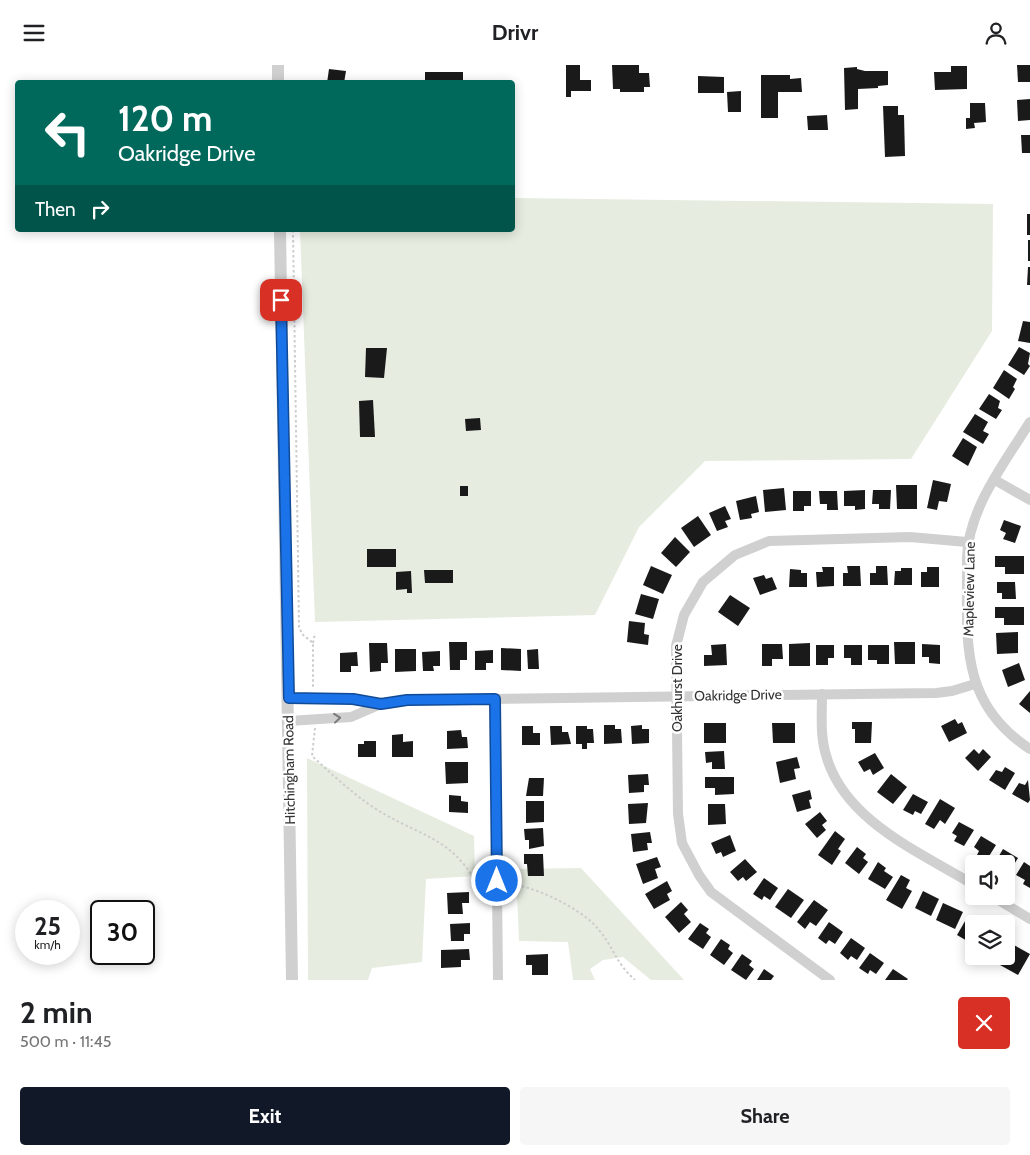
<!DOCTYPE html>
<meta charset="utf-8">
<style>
:root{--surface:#fff;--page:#f6f6f6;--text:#202124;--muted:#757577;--accent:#111827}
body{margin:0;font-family:Cabin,sans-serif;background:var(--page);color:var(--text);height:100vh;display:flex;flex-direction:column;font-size:19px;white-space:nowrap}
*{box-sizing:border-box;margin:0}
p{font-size:16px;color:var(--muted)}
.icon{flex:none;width:28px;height:28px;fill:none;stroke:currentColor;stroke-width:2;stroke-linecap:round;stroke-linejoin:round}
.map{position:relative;height:915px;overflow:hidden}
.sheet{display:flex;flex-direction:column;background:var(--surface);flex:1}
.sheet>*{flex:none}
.top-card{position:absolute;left:15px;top:15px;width:500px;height:152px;border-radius:5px;box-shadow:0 2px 12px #0003;background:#00695c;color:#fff;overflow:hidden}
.tools{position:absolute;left:965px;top:790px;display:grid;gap:10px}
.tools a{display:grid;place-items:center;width:50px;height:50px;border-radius:5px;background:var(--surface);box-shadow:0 2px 12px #0003;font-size:25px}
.speed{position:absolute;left:15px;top:835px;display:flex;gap:10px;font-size:25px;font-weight:700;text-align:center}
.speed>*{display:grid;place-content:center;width:65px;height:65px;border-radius:50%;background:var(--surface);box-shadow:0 2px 12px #0003;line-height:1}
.speed small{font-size:12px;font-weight:400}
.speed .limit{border:2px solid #111;border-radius:8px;background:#fff;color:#111}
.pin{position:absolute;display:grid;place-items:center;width:42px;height:42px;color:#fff;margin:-21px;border-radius:10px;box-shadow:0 2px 8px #0006}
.me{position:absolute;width:55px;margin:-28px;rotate:0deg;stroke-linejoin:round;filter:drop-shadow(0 0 4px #0008)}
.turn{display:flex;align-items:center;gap:18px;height:105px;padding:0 20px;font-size:22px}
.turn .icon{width:65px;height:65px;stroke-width:2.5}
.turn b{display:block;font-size:35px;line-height:42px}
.then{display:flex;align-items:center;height:48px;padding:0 20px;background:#0003;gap:10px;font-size:19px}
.round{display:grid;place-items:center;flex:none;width:52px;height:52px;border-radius:5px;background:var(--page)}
.summary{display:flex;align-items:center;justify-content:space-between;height:85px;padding:0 20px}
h1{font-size:30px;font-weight:700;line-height:38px}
.primary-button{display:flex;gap:10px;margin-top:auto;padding:10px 20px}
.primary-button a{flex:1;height:58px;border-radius:5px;background:var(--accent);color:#fff;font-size:20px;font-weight:700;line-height:58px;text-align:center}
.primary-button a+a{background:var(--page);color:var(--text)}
header{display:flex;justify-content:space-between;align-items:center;height:65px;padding:0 20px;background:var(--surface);font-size:22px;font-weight:700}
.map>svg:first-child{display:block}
.green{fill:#e6ecdf}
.building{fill:#1a1a1a}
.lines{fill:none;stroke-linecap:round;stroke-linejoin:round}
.path{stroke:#cdcdcd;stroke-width:2;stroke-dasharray:2.5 2.5;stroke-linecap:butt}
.minor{stroke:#d0d0d0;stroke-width:10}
.tertiary{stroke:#d0d0d0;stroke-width:12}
.oneway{stroke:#7a7a7a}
.route-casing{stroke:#114b97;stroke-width:12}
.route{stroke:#1a73e8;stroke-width:9}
.labels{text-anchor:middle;stroke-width:5;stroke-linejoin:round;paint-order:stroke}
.street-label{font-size:14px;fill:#333;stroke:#fff}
</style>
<header><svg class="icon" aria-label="menu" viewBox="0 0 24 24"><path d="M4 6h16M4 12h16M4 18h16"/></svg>Drivr<svg class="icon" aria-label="person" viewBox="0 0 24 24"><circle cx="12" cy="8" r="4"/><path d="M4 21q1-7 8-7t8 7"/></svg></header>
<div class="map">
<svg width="1030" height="915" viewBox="0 0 1030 915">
<rect width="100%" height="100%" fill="#fff"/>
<g class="green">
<path d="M513,133L993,139L992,266L911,394L705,396L639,462L595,550L315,557L300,165H512Z"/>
<path d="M307,693L474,771L475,811L426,814L422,897L372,903L368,915H308Z"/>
<path d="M581,803L684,915H651L623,892L603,895L590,904L595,915H573L568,877L519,876L516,804Z"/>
</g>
<g class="building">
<path d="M566,0H580V15H591V26H571V32H566Z"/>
<path d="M612,0H639V8H649L650,22H644V27H620V24H613Z"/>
<path d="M1017,0H1030V17H1018Z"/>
<path d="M951,1H967V24L935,25L934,7H951Z"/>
<path d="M857,2V4L865,6H888V20L878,21V23L858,24V44L845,45L844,3Z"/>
<path d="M329,4L346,6L344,18H327Z"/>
<rect x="425" y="7" width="38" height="11"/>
<path d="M761,10H790V14L801,13L802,27H778V53H761Z"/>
<path d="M698,11L724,12V28H698Z"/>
<path d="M741,26V47H728L727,27Z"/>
<path d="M1030,34V55L1018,56L1017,35Z"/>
<path d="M970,38H985L986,57L974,58L975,63L966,64V53H970Z"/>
<path d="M883,41H898V50H904L905,91L885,92Z"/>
<path d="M827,50L828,65H808L807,51Z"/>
<path d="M1021,70H1030V88H1022Z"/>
<rect x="1027" y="149" width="3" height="21"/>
<rect x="1028" y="175" width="2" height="21"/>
<path d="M1028,202H1030V220H1027Z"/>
<path d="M1023,256L1030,257V278L1018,276Z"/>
<path d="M1019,282L1030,288L1028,299L1030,301L1024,310L1008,300Z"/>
<path d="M366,283H387L384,313L365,312Z"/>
<path d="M1004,305L1017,314L1013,322L1015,324L1009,334L993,323Z"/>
<path d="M989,329L1000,336L998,343L1002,345L996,354L979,344Z"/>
<path d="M373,335L375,372H360L359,336Z"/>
<path d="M975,349L988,357L983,366L989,369L983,379L963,367Z"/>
<path d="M480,353L481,365L466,366L465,354Z"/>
<path d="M963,373L977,382L968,401L952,391Z"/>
<path d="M933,415L951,419L947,437L939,436L937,445L927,443Z"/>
<path d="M896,420H917V444H897Z"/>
<rect x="460" y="421" width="8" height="10"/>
<path d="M784,423L786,445L765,447L763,425Z"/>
<path d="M865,425V444L855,445V441H844V426Z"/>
<path d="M873,425H891L890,444H879V439H872Z"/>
<path d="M793,426H811V441H804V446H793Z"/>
<path d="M819,426H837L838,445H827V439H820Z"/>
<path d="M756,431L759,447L751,449L752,453L740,455L736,436Z"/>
<path d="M725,441L731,454L725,456L728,462L717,466L709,448Z"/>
<path d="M698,451L711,470L694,482L681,463Z"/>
<path d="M1004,455L1021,461L1015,478L1003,474L1006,468L1000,465Z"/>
<path d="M675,472L690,487L676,502L661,488Z"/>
<rect x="367" y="484" width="29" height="18"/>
<path d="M995,491H1024V509H1005V502H995Z"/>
<path d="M651,501L672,510L663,529L643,520Z"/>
<path d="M847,501H860L861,521H843V508H848Z"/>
<path d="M876,501H887L888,520H870V508H876Z"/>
<path d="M822,502H834V521L817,522L816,507H823Z"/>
<path d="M927,502H939V522H921V507H927Z"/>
<path d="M901,503H912V520H894L895,506H901Z"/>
<path d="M790,504L801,505V508H807V522H789Z"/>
<path d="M424,505H453V518H425Z"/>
<path d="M411,506L412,528H407V524L396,525V507Z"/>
<path d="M764,510L766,514L772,512L777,524L760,530L753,513Z"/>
<path d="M997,517H1015L1016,534H1002V528H997Z"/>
<path d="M641,529L659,534L653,554L635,549Z"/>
<path d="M730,530L750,543L738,561L718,547Z"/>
<path d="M995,542H1024V560H1004V553H995Z"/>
<path d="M629,556L645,558L644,569L649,570L648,580L627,577Z"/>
<path d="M1018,567V588L997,589L996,568Z"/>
<path d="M449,577H467V595H460V605H450Z"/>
<path d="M894,577H915V599H895Z"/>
<path d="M369,578H387L388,598H381V606L370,607Z"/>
<path d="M810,578V601H789V579Z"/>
<path d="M726,579L727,600L704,601V590H712L711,580Z"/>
<path d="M762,579H782L783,594H772V601H762Z"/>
<path d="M922,579L940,580V599L929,598V592H922Z"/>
<path d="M816,580H834V593H828V600H816Z"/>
<path d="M844,580H862V600H851V593H844Z"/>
<path d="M868,580H889V599H877V595H868Z"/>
<path d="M501,583L521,584V606L501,605Z"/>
<path d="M395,584H416V606L395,607Z"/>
<path d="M538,584L539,604H528L527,585Z"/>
<path d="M493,585V598H486V605H475V586Z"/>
<path d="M440,586V601H433L434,606H423L422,587Z"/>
<path d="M357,587L358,601H351V607H340V588Z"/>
<path d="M1019,598L1025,615L1008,622L1002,605Z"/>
<path d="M1030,626V648L1019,639Z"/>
<path d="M955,654L958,659L962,657L967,668L949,677L941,661Z"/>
<path d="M852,657H872L871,678H855V664H852Z"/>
<rect x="704" y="658" width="22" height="20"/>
<path d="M772,658H795V678H773Z"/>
<path d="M604,660H615V664H621L622,678L604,679Z"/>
<path d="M642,660V664H649V678L632,679L631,661Z"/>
<path d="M522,661H533V668H540V680H522Z"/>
<path d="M550,661H562V667H568L571,679L551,680Z"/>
<path d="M576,661H587V664H593L594,678H587V684H582V679H576Z"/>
<path d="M461,665L462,672H467L468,683L447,684V666Z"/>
<path d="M403,669V677L413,676V692H392V670Z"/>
<path d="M364,676H376V692H358V679H364Z"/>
<path d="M974,684L979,689L983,684L991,692L978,706L965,693Z"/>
<path d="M724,686L725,704H712V697L706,698L705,687Z"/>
<path d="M875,688L884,703L873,710L870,704L864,707L858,697Z"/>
<path d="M797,692L800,703L794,704L796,714L780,718L776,697Z"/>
<path d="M445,697H468V718L446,719Z"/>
<path d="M1005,702L1015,708L1005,725L989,715L996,705L1002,707Z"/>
<path d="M648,709L649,720H644V727L629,728L628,710Z"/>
<path d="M891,709L907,722L893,739L877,727Z"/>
<path d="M705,712H734V729L715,730V723H705Z"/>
<path d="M529,713H544L543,731H526Z"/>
<path d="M1028,715L1030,735L1028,738L1012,729L1019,718L1025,720Z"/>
<path d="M810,725L812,734L809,735L811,743L797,747L792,730Z"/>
<path d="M913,729L928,737L921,749L915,746L913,750L903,745Z"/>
<path d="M449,730L461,731V736L468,737V748L449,747Z"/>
<path d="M940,734L955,743L945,759L940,755L934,764L925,759Z"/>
<path d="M526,736H544V757L526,758Z"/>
<path d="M648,738L646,758L629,759L628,739Z"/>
<path d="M708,739H725L726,759L708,760Z"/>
<path d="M820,747L827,756L822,760L826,765L817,773L805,759Z"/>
<path d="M959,757L974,765L964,781L954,776L957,771L952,768Z"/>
<path d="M543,763L544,781L529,784V775H525L524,764Z"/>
<path d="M835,766L845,774L838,784L841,786L832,800L818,790Z"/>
<path d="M650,767L652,778H647L648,785L633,787L631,769Z"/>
<path d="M730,770L736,786L723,792L721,787L716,789L711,778Z"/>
<path d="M981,771L996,780L986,796L977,790L979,786L974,782Z"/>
<path d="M857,782L866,789L863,793L868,797L859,809L845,798Z"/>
<path d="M1003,784L1018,793L1008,809L1006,799L996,796Z"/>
<path d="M524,789H543L544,811H528L527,799H524Z"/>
<path d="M657,792L661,802L655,804L658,813L643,819L636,799Z"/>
<path d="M745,794L757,807L746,816L743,812L738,816L730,807Z"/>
<path d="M878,797L886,803L884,806L893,812L885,824L868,814Z"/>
<path d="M1024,797L1030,801V823L1023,819L1025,815L1016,810Z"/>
<path d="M901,810L910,815L906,823L912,826L902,844L886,835Z"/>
<path d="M764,813L778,823L770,835L764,831L762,835L753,829Z"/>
<path d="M667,816L672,826L667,829L670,835L654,844L645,829Z"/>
<path d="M788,824L804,835L791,853L775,842Z"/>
<path d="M923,826L939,834L931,851L915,843Z"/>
<path d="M469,827V838H462L463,849H448L447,828Z"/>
<path d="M814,835L828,845L816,861L810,857L805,864L797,857Z"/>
<path d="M681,837L688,845L684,849L691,857L679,868L665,852Z"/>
<path d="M943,838L963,847L955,864L936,855Z"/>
<path d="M968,851L982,859H974V880L957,870Z"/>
<path d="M829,857L843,867L835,879L829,875L826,879L818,873Z"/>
<path d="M470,858V869H464V876H451L450,859Z"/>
<path d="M700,858L709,864L706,868L711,872L703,884L688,874Z"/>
<path d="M851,873L865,883L857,895L851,891L848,895L840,888Z"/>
<path d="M721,874L730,880L728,884L733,888L724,900L710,890Z"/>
<path d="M1012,879L1030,889L1018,910L1000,900Z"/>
<path d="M469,884L470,895H461V902L441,903V885Z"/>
<path d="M870,888L884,898L876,909L870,905L868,909L859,903Z"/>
<path d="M548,889V910H532V900H526V890Z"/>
<path d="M742,889L752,896L749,900L754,904L746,915L731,905Z"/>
<path d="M764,904L774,911L771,915H757Z"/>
<path d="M893,904L908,914L907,915H885Z"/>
</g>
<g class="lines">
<g class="path">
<path d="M293,165L299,562L302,569L313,578V624"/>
<path d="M313,578L315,568"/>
<path d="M315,663L312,691C335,712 359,735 386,750C423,771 451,775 474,814H488"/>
<path d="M507,819C533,820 583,844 599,865C614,883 615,897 635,915"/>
</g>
<g class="minor">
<path d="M1030,357C1005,397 968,444 967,493C968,569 956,636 1030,684"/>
<path d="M995,415L1030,435"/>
<path d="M822,629C822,649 820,671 826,690C844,756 920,787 974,820"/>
<path d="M495,634L498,915"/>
<path d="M381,639L407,635L936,628L952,626L975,619"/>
<path d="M289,656L351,652L381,639L353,634L289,633"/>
<path d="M992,831L1030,854"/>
<path d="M830,915L711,827L699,810L682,778L678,749L676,581L684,550L703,517L735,490L769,476L910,472L967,477"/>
</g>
<g class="tertiary">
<path d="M278,0V18"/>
<path d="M280,165L292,915"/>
</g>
</g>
<defs><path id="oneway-chevron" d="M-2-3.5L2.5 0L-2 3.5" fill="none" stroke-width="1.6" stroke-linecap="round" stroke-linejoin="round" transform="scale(1.25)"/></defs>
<use class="oneway" href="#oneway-chevron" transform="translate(337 653) rotate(-6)"/>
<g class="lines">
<defs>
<path id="route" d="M281,235L289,633L353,634L381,639L407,635L495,634L497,816"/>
</defs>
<use href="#route" class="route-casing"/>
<use href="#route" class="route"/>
</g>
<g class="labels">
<g class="street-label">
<text transform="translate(969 524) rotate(-89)" y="5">Mapleview Lane</text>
<text transform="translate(677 623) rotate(-90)" y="5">Oakhurst Drive</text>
<text transform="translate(738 630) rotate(-1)" y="5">Oakridge Drive</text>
<text transform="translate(289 705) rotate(-91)" y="5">Hitchingham Road</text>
</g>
</g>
</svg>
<div class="tools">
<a><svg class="icon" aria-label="sound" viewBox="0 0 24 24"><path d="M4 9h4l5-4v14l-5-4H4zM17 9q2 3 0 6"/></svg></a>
<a><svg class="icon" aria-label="layers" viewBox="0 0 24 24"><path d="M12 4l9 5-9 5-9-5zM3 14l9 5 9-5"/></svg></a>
</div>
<div class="speed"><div>25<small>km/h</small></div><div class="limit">30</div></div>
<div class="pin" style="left:281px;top:235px;background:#d93025"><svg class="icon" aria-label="arrive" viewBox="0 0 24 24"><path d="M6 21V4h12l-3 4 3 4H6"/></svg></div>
<svg class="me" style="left:497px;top:816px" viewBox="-20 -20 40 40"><circle r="17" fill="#1a73e8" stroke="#fff" stroke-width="3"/><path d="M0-11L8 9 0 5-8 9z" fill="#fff"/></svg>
<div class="top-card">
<div class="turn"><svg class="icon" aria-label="left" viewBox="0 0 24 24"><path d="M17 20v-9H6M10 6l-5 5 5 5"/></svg><div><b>120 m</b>Oakridge Drive</div></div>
<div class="then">Then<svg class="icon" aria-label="right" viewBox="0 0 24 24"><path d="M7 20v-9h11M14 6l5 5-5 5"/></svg></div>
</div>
</div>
<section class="sheet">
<div class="summary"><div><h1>2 min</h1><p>500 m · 11:45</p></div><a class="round" style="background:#d93025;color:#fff"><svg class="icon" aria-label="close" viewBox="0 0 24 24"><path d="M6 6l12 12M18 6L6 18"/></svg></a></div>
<div class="primary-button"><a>Exit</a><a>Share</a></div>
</section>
